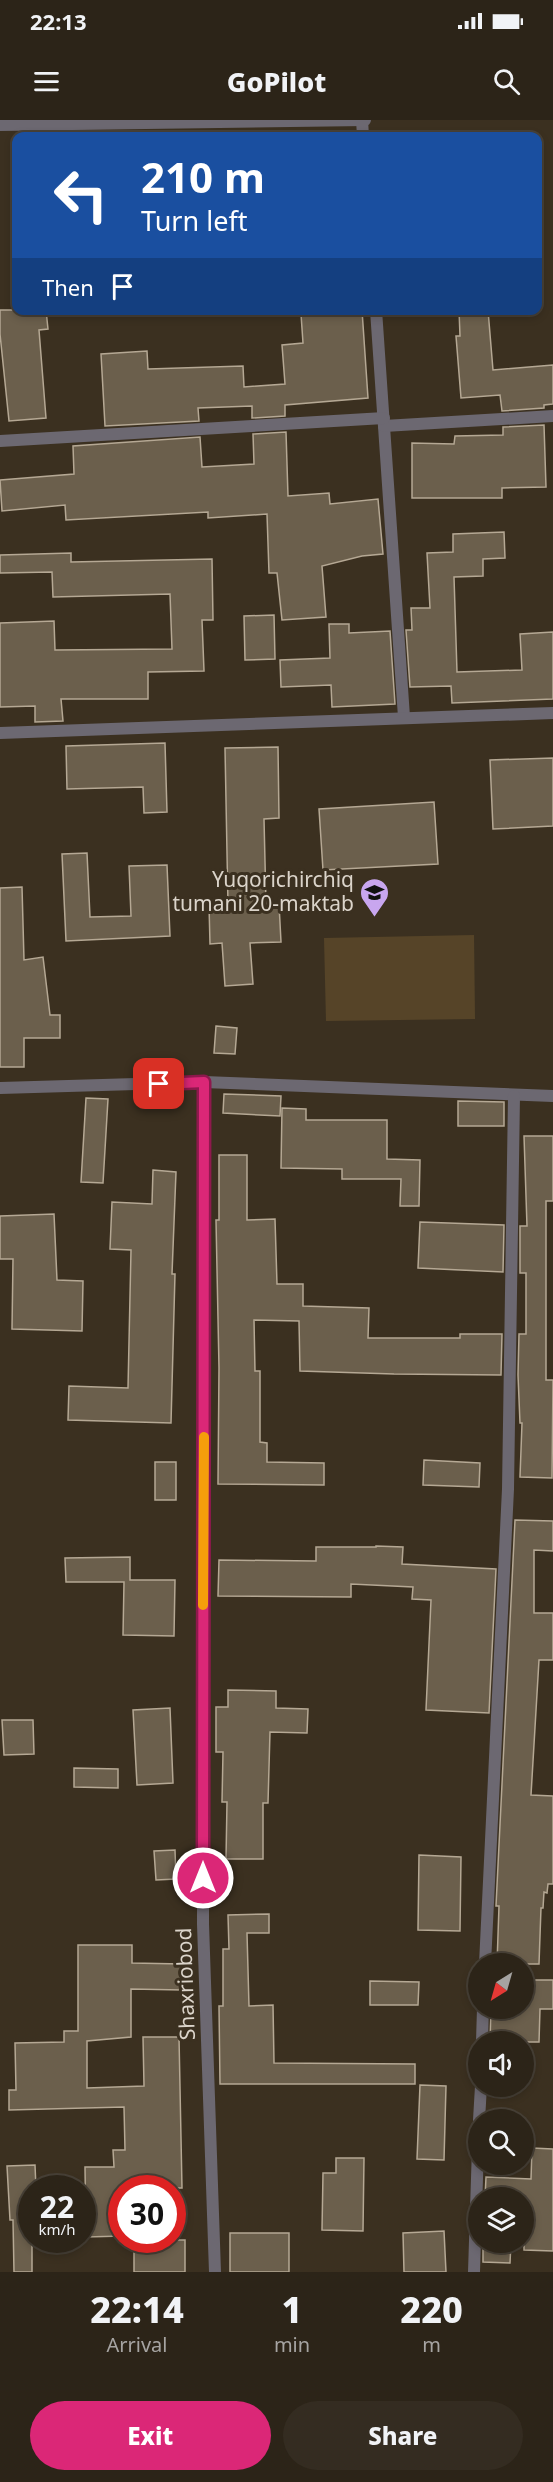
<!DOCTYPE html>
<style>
:root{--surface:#2c2418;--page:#342c21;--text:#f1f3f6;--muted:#a6a4a2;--line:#484137;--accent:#db2777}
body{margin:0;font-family:"Noto Sans",sans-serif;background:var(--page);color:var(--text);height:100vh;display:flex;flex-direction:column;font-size:22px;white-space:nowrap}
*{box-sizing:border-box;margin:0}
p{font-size:20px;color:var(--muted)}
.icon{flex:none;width:33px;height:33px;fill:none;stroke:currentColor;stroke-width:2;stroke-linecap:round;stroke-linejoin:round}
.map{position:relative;height:2152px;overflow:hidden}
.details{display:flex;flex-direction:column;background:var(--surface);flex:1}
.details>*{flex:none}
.hud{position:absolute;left:12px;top:12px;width:530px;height:183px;border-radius:12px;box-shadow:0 3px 9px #0003,0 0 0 2px var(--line);background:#1a4fa0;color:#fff;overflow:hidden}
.needle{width:39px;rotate:217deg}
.controls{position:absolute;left:468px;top:1833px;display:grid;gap:12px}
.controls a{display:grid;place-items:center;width:66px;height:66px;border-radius:50%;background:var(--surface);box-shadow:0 3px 9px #0003,0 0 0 2px var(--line);font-size:30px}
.speed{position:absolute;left:18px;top:2055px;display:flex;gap:12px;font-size:30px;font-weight:700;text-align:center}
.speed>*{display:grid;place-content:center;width:78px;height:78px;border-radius:50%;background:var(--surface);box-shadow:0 3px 9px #0003,0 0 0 2px var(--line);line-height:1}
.speed small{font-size:15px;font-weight:400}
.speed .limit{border:9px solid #d22;background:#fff;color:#111}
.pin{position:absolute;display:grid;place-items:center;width:51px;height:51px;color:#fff;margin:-26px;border-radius:12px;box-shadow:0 3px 9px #0006}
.me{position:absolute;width:66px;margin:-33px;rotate:0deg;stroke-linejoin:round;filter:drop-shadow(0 0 4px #0008)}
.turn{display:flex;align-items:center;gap:21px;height:126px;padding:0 30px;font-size:27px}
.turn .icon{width:78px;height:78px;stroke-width:2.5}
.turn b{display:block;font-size:42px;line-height:51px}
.then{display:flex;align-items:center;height:57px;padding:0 30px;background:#0003;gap:12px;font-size:22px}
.eta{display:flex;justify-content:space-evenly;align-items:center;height:102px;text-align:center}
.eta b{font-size:36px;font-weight:800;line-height:42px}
.button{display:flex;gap:12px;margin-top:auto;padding:12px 30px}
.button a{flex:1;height:69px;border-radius:36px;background:var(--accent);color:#fff;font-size:24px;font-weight:800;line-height:69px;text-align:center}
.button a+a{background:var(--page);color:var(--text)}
.status{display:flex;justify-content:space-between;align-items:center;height:42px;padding:0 30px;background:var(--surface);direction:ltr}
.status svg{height:16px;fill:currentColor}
header{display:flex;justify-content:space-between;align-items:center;height:78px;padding:0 30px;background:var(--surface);font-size:27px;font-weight:800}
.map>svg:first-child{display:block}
.green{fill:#564428}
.building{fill:#6b5f4c;stroke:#b5a894;stroke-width:1.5}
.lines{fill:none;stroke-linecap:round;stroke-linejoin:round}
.minor{stroke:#6c6871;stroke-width:12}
.route-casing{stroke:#8e194d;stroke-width:15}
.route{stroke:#db2777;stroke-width:10}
.slow{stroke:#f59e0b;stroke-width:10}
.labels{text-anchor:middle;stroke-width:6;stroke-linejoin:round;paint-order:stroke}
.poi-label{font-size:21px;fill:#dbd4ca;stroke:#3b3020;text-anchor:end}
.street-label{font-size:21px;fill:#dbd4ca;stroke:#3b3020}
</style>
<div class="status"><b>22:13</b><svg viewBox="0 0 49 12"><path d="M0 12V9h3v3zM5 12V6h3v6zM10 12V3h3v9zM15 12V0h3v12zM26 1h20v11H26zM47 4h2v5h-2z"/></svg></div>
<header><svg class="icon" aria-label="menu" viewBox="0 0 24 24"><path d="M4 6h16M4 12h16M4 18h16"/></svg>GoPilot<svg class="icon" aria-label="search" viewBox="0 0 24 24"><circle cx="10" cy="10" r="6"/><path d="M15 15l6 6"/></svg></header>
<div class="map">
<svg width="553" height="2152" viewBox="0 0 553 2152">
<rect width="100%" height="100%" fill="#3b3020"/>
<path class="green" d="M474,815L475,899L326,901L324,818Z"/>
<g class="building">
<path d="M0,190H46L48,209L39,210L46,298L9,301L0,214Z"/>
<path d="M333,190H362L368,278L285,285V296L252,298V286L198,288L199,301L105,306L101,234L147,231L148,249L243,246L244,267L285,264L282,225L303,223L301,194Z"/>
<path d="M459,190H488L493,250L553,245V284L544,285V288L502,291L500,275L461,278L456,216H460Z"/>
<path d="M544,305L546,367L502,368V378H412V323L454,324L455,316L503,315V307Z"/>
<path d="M286,312L288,376L329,373L330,384L378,379L383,434L362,436L322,446L326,497L282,500L277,453H269L267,394L208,398V392L66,400L65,385L2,391L0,360L74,354L73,326L200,317L202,347L254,344L253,314Z"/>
<path d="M504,412L505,438L483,439V456L454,457L457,552L522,550L520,514L553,512V579L452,583L451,566L410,567L406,510H412L411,488H430L427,433L453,432V414Z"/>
<path d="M71,433V442L212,439L213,500H202L204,551L148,552V579H61L63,601L35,602V586L0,587V503L54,501L55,530L172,529L170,474L53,477L52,452L0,453V435Z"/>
<path d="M274,495L275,539L245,540L244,496Z"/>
<path d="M329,504H349V513L390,511L395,584L332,587L331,565L281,567L280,540L330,538Z"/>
<path d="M165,623L167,692L144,693L143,667L67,669L66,626Z"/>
<path d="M278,627L279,698L264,699L266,784H279L281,822L250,823L253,864L225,866L222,823L210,824L209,785H228L225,628Z"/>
<path d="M553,638V706L493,709L490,640Z"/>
<path d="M434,682L438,744L323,750L319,689Z"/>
<path d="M87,733L90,797L131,796L129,746L167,745L170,816L66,821L62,734Z"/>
<path d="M22,767L24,840L43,837L50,895H60V918H24V947H0V768Z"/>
<path d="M216,906L237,908L235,934L214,933Z"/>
<path d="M224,974L281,976L280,996L223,993Z"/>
<path d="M86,978L108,979L103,1063L81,1062Z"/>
<path d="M458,981L504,982V1006H458Z"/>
<path d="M282,988L306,989V1000H387V1039L420,1040L419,1086H400L401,1059H342V1049L281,1048Z"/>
<path d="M524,1016H553V1081H546V1260H553L552,1358L520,1357L522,1303H520L518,1255L519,1214H526V1153H520V1106H527Z"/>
<path d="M219,1035H247V1100L275,1099L277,1164H303V1186L369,1188L368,1218H460V1214H502L501,1255L394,1254L300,1251L299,1201L254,1200L255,1251H260V1322L267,1323V1342L324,1343V1365L218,1364L219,1248L216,1100H219Z"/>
<path d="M153,1050L176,1052L172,1154H175L171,1303L68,1300L69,1266L128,1268L131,1130L110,1129L112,1082L152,1084Z"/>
<path d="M54,1094L57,1160L83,1161L82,1211L12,1209L13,1139H0V1096Z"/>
<path d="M420,1102L504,1105L503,1152L418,1148Z"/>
<path d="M424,1340L480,1343L479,1367L423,1365Z"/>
<rect x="155" y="1342" width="21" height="38"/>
<path d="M515,1400L553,1401V1431L534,1430V1493H553V1540H539L531,1675L553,1676V1764H548L547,1773L544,1772L543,1788H541L539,1844H497L499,1786H496Z"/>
<path d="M376,1426L403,1427L402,1444L496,1449L489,1593L426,1590L431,1480L412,1479L413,1467L351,1464V1477L218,1476L219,1440L316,1441V1427H376Z"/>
<path d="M130,1437V1460H175L174,1516L123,1515L124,1462H66L65,1438Z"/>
<path d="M228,1570L276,1571V1588L308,1589L307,1613L270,1612L268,1683H263V1739H226L227,1682H222L223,1632H216V1587H228Z"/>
<path d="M170,1588L173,1663L137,1665L133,1590Z"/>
<path d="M2,1600H33L34,1634L4,1635Z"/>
<path d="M74,1648L118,1649V1668L74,1667Z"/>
<path d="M175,1730L176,1759L156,1760L154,1731Z"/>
<path d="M419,1735L461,1737L460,1811L418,1810Z"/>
<path d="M269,1794V1813H247L249,1886L273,1885L274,1943L415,1944V1964H220L219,1886H223V1829H229L228,1795Z"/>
<path d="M78,1825H132V1843L182,1844V1870L131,1869V1917L87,1921V1968L144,1966L143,1917H179L182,2068H122V2116L86,2117L85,2047H114L113,2030H125L124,1987L9,1990V1970H16L15,1923L64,1922V1911H78Z"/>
<path d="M524,1860H553V1889H540L539,1922H490L491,1888H524Z"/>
<path d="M370,1861L419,1862L418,1885H370Z"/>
<path d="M420,1965L446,1966L444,2040L417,2039Z"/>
<path d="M532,2028L553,2029V2131L524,2130V2078H485L486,2057L531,2059Z"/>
<path d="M336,2038H364L363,2111L322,2110L323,2053H336Z"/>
<path d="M35,2045L36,2068H32V2152H14L13,2100H10L7,2046Z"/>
<path d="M444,2111L446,2152H404L403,2113Z"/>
<rect x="230" y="2113" width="59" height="39"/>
<rect x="134" y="2120" width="51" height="32"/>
<path d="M483,2122H511L510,2143L483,2142Z"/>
</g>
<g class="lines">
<g class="minor">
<path d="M362,0L363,16"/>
<path d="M0,5L365,0"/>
<path d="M376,190L404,597"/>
<path d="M384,306L553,296"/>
<path d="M0,321L384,298"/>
<path d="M0,613L553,593"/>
<path d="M204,962L203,1804L215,2152"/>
<path d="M0,968L204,962L553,976"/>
<path d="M485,1844L508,1369L514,976"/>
<path d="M482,1922L483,1888"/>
<path d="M479,2000L481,1966"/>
<path d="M474,2152L478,2027"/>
</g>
</g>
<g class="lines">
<defs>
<path id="route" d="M159,964L204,962L203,1758"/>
</defs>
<use href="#route" class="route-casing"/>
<use href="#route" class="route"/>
<path class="slow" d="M203,1485L204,1317"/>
</g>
<defs>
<symbol id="school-pin" viewBox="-11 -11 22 30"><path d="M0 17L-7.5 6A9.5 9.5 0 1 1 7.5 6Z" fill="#c8a6ef" stroke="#3b3020"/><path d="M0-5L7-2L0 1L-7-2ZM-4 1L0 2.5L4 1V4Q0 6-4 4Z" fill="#111"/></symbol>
</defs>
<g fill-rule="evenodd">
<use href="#school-pin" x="358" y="756" width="33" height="45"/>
</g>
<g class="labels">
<g class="poi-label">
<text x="354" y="767">Yuqorichirchiq<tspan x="354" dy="24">tumani 20-maktab</tspan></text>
</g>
<g class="street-label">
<text transform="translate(186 1864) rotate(-92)" y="7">Shaxriobod</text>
</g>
</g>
</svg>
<div class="controls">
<a><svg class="needle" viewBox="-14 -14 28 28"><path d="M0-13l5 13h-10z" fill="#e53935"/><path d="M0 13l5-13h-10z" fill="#a6a4a2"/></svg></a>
<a><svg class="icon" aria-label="sound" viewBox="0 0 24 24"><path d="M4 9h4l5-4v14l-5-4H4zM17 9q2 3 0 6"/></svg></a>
<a><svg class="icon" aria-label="search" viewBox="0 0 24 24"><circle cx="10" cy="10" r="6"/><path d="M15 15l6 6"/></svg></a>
<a><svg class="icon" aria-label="layers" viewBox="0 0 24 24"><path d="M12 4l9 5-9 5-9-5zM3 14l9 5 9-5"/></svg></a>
</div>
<div class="speed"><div>22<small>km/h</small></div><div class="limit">30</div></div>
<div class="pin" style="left:159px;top:964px;background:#d93025"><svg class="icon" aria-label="arrive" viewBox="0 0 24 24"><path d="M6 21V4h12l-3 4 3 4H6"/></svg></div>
<svg class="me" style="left:203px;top:1758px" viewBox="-20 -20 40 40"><circle r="17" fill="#db2777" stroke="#fff" stroke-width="3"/><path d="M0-11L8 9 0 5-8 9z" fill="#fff"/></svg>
<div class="hud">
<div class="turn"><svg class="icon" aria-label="left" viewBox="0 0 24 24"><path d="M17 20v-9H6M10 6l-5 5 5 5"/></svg><div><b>210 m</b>Turn left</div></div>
<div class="then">Then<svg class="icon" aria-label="arrive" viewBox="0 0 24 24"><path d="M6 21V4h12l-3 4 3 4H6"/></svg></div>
</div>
</div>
<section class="details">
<div class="eta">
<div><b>22:14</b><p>Arrival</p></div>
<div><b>1</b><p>min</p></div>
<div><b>220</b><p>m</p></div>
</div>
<div class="button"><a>Exit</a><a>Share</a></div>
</section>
